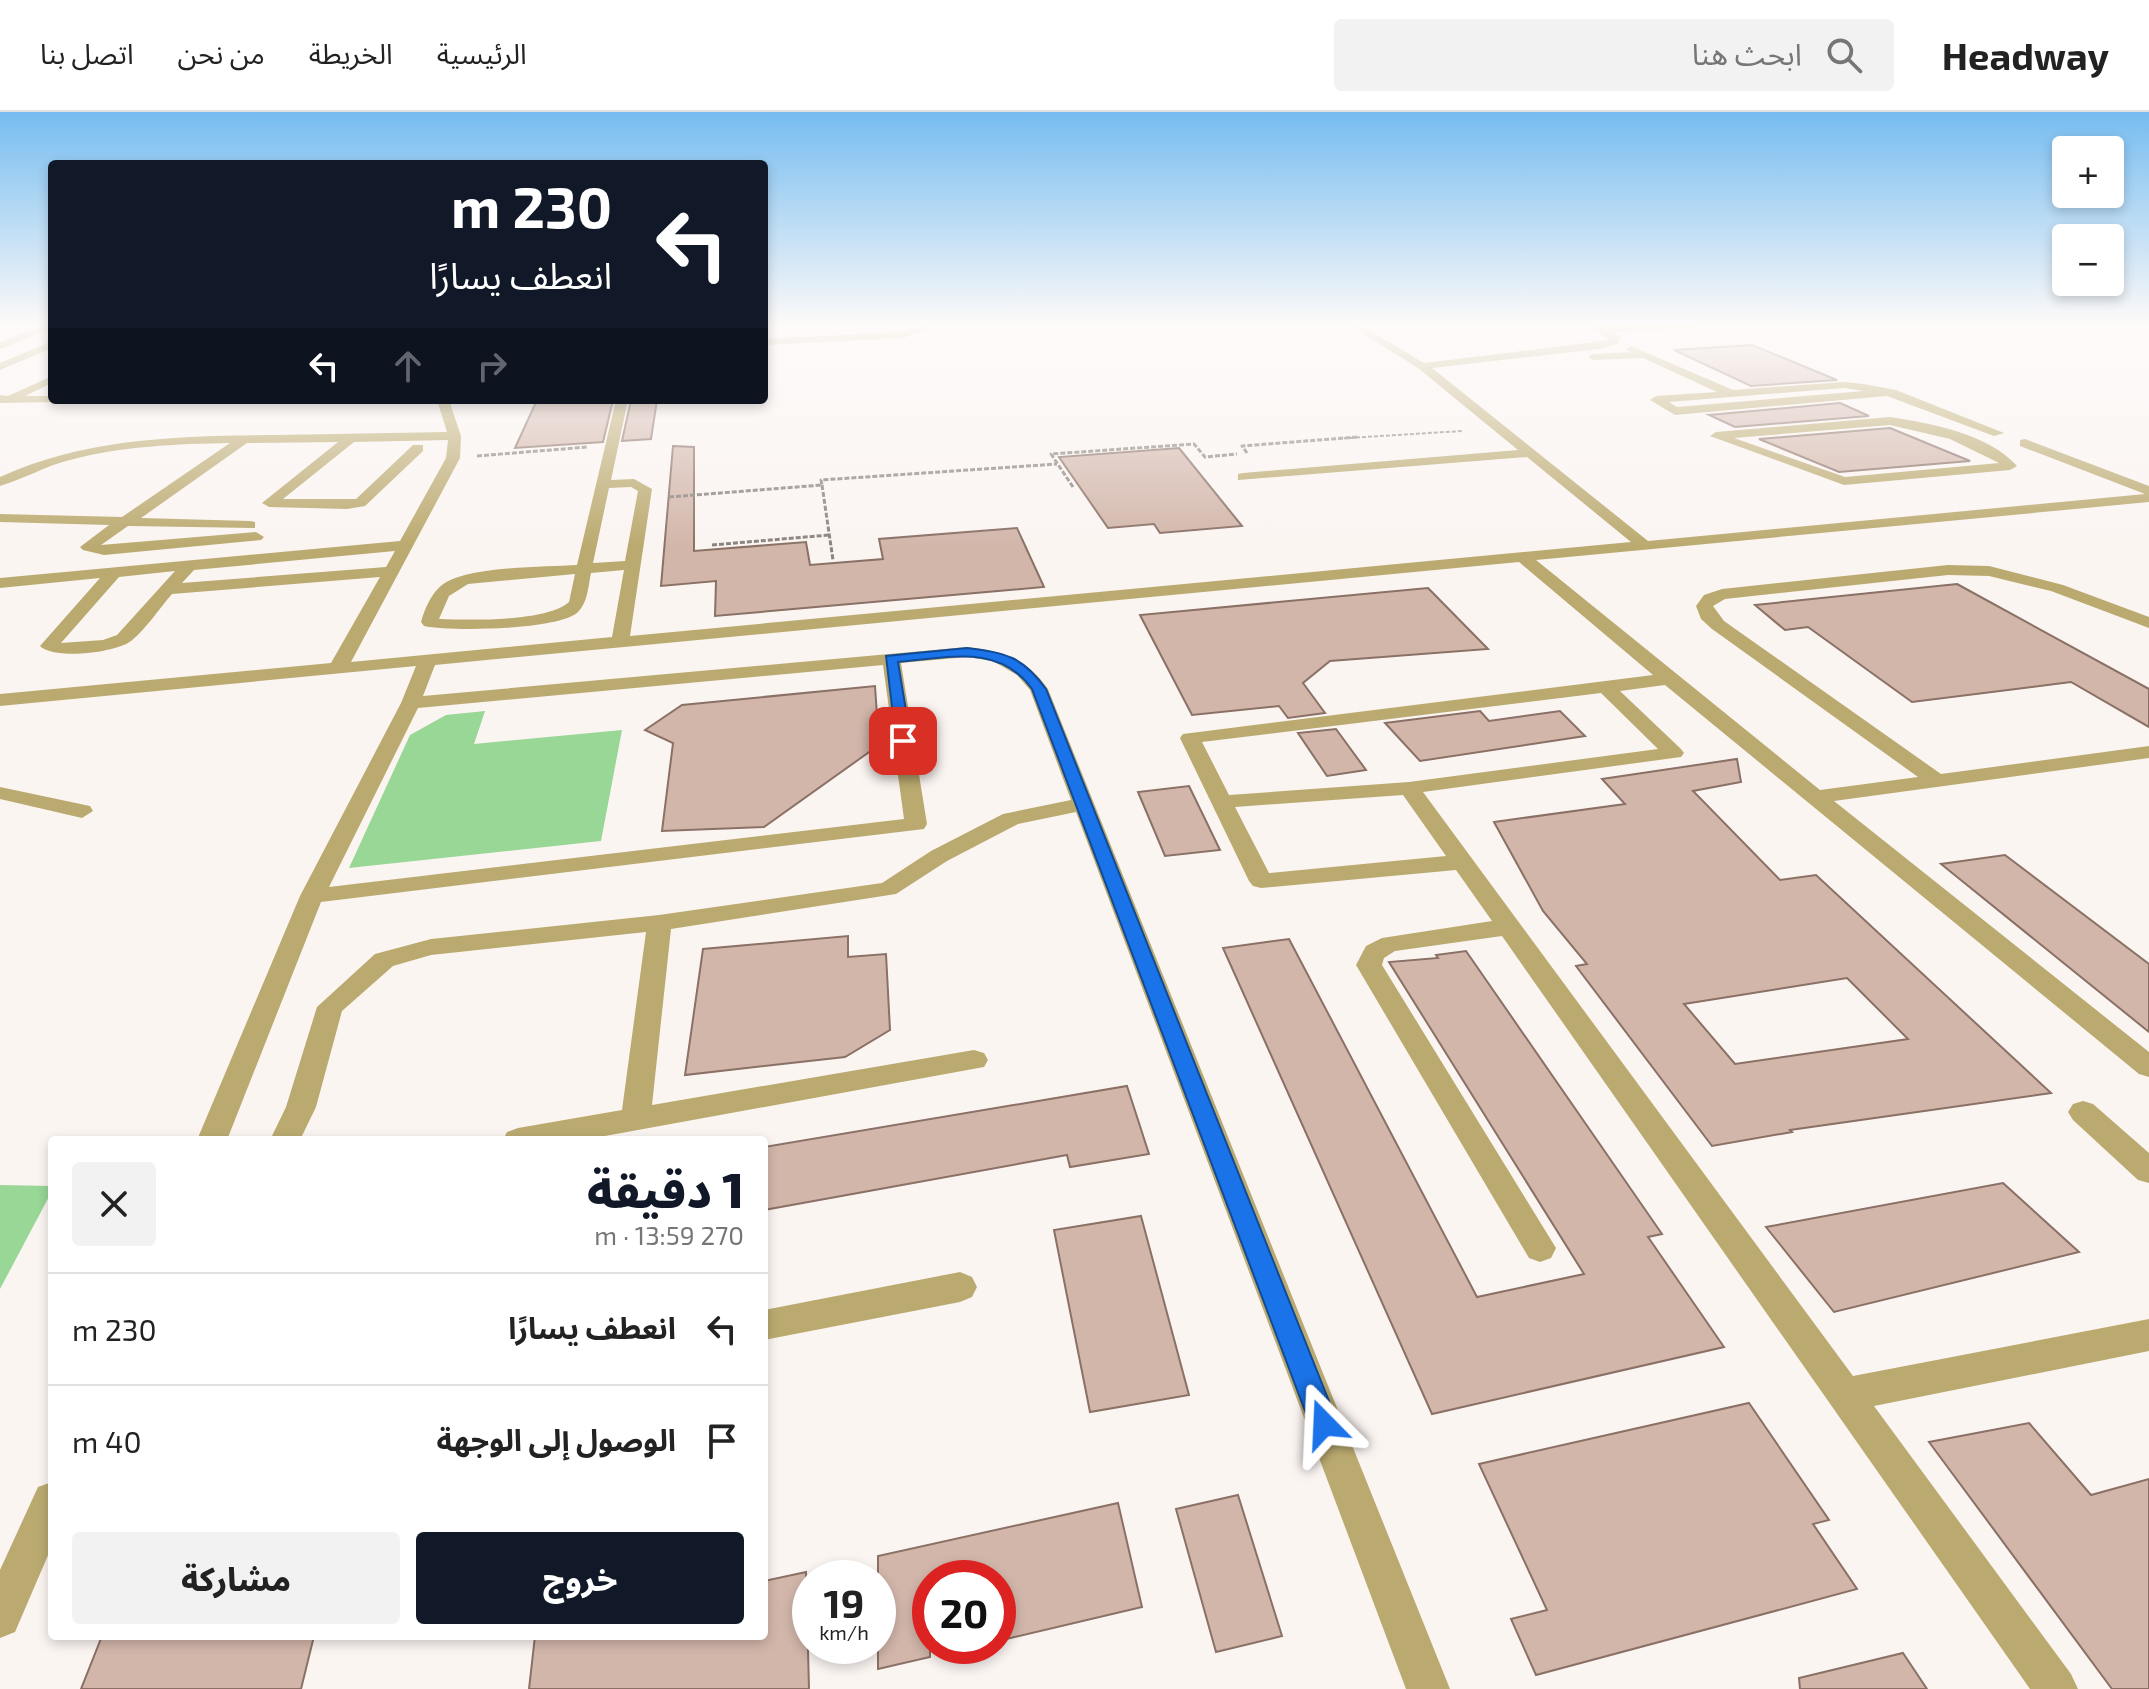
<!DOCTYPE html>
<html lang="ar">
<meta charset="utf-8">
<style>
:root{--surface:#fff;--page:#f2f2f2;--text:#222;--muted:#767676;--line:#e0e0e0;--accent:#111827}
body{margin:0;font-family:"Exo 2","Noto Sans Arabic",sans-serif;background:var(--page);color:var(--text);direction:rtl;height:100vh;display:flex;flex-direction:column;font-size:30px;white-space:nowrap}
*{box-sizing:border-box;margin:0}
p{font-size:26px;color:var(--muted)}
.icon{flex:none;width:44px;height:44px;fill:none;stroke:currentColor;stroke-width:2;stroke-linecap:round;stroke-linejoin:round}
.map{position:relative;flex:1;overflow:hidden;direction:ltr}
.panel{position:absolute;left:48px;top:1024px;width:720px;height:504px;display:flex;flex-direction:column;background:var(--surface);border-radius:8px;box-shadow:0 4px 12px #0003;direction:rtl}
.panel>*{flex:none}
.hud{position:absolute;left:48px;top:48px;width:720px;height:244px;border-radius:8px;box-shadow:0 4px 12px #0003;direction:rtl;background:#111827;color:#fff;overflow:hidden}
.buttons{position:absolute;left:2052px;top:24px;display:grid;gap:16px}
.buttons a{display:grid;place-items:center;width:72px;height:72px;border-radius:8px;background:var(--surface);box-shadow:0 4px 12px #0003;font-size:40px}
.speed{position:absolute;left:792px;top:1448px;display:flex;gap:16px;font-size:40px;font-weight:700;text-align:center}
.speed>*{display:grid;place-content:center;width:104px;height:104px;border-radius:50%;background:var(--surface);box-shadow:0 4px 12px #0003;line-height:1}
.speed small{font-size:20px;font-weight:400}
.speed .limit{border:12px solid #d22;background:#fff;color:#111}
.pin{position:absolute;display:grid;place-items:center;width:68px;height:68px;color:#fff;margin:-34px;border-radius:16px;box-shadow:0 4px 12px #0006}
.me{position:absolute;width:88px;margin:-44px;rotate:339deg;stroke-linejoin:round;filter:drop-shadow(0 0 6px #0008)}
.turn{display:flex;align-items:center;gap:28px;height:168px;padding:0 24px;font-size:36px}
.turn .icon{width:104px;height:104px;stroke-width:2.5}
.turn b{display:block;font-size:56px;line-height:68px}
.lanes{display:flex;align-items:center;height:76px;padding:0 24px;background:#0003;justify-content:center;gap:40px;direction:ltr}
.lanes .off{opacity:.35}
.round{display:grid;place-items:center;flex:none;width:84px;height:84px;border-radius:8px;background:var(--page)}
.headline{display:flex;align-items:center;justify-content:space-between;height:136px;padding:0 24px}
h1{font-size:48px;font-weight:800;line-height:60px;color:var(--accent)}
.action{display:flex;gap:16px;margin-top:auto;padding:16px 24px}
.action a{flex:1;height:92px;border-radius:8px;background:var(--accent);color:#fff;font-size:32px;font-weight:800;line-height:92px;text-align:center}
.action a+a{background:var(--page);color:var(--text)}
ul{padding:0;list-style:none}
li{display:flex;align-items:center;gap:24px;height:112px;padding:0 24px;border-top:2px solid var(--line)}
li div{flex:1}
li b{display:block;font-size:30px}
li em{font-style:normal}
header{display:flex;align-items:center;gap:48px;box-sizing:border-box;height:112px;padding:0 40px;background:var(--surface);border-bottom:2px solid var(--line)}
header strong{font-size:38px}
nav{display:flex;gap:44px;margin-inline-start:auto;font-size:28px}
.search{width:560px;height:72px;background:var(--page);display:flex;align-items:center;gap:20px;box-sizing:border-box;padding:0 28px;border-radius:8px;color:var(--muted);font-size:30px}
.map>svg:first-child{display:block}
.green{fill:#98d795}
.building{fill:#d2b6aa;stroke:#8a7065;stroke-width:2;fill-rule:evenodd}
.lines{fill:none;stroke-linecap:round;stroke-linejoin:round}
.path-far1{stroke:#8c837f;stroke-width:2;stroke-dasharray:4 2;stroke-linecap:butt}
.path{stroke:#8c837f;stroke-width:3;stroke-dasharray:5 2;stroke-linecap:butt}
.minor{fill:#bbaa70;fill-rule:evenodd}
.route{fill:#1a73e8;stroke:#114b97;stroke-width:2}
</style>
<header>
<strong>Headway</strong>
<div class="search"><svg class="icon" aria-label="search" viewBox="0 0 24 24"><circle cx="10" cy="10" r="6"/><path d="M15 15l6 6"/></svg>ابحث هنا</div>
<nav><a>الرئيسية</a><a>الخريطة</a><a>من نحن</a><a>اتصل بنا</a></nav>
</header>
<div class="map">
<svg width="2149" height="1577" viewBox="0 0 2149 1577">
<rect width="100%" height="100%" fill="#fbf5f2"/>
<g class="green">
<path d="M485,599L474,632L622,618L601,729L349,756L410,623L446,603Z"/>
<path d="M0,1073L52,1074V1079L0,1177Z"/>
</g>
<g class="building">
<path d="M1752,233L1837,268L1751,274L1674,238Z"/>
<path d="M537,288H613L603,330L515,336Z"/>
<path d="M631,288H657L651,327L622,329Z"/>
<path d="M1840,291L1869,304L1735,315L1709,303Z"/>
<path d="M1890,316L1970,349L1839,360L1759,327Z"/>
<path d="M673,334L694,335V439L806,430L810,453L883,447L879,427L1017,416L1044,475L715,504L716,469L661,474Z"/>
<path d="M1179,336L1242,414L1160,421L1154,412L1108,416L1059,345Z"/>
<path d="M1957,472L2149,577V615L2071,570L1912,590L1808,515L1785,518L1755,493Z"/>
<path d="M1428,476L1488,537L1330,549L1303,571L1325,601L1288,606L1279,594L1192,603L1140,503Z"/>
<path d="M875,574L879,633L764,715L662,719L673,631L645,618L682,593Z"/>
<path d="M1480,599L1489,609L1560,599L1585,624L1420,649L1385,611Z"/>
<path d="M1336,617L1366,658L1327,664L1298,621Z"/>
<path d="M1737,647L1741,670L1693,679L1780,768L1816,763L2051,981L1790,1018L1792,1020L1712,1034L1576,854L1587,852L1543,799L1494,710L1625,692L1602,667ZM1847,866L1908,927L1735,952L1684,892Z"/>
<path d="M1189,674L1220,738L1165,744L1138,680Z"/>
<path d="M2005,743L2149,852V920L1941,752Z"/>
<path d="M848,824V845L886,842L890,918L845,945L685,963L703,837Z"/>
<path d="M1289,827L1477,1185L1584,1162L1389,850L1438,846L1436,843L1466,839L1662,1122L1648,1125L1724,1235L1432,1302L1223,836Z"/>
<path d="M1127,974L1149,1042L1070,1055L1067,1043L764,1098V1035Z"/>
<path d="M2003,1071L2079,1140L1834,1200L1766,1115Z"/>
<path d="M1141,1104L1189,1283L1090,1300L1054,1118Z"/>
<path d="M1749,1291L1829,1408L1813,1412L1857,1477L1536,1563L1511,1507L1547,1498L1479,1352Z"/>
<path d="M2029,1311L2091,1383L2149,1367V1577H2112L1929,1330Z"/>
<path d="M1238,1383L1282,1524L1216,1540L1176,1397Z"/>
<path d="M1118,1391L1142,1495L998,1529V1466H930V1545L878,1557V1444Z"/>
<path d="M806,1460L809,1577H529L535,1524H764V1469Z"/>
<path d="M102,1524H314L301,1577H81Z"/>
<path d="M1903,1541L1927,1577H1800L1799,1566Z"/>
</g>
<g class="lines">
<path class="path-far1" d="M1332,327L1462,319"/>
<g class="path">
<path d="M1247,341L1242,334L1357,325"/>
<path d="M477,344L587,335"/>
<path d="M822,373L833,448"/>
<path d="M1073,375L1051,342L1194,332L1205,345L1237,342"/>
<path d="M669,385L822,373L821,368L1057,352"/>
<path d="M712,433L829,423"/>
</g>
<g class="minor">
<path d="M42,213H52V216L0,237V230Z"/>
<path d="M924,213H939L903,226L764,233V227L902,220Z"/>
<path d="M1349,213H1361L1424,251L1610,228L1588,213H1705L1700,216L1614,220L1621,226L1618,232L1600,237L1432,256L1648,429L2145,382L2020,334V328L2025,327L2149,374V390L1536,448L1820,678L1918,665L1712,517L1701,507L1696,494L1704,483L1722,477L1948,453L1989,454L2063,473L2149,505V516L2051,479L1989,464L1948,463L1725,487L1713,494L1724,509L1941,662L2149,634V646L1834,689L2149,940V965L2139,962L1665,573L1620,579L1681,637L1684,641L1681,645L1423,680L1853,1264L2149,1207V1239L1874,1294L2071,1562L2078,1577H2030L1502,824L1395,839L1384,846L1382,853L1556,1136L1551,1146L1540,1150L1529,1146L1356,853L1366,834L1382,826L1492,809L1456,758L1261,776L1253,774L1249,769L1180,626L1183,622L1653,563L1519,450L435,553L423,584L967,535C1002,539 1027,547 1048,577L1450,1577H1406L1076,700L1018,712L947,749L896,782L671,817L652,993L974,938L984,941L988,948L984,955L583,1028H503L507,1020L518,1016L622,998L646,820L431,843L393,854L342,899L316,995L300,1028H270L286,995L317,895L375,842L431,827L659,803L882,771L931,739L1003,702L1071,688L1030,578L1017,563L993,549L967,545L901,551L927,712L924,717L321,790L227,1028H197L300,784L401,591L416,554L0,594V582L331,551L380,465L172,482C159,497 146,517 131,529C115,541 54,548 40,534L100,466L0,476V466L400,429L446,346L448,328L354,330L283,387H356L413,333H423V339L365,394L347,397L269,395L262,391L338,330L247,331L141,406L250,409L255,410V416L128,414L101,433L256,420L264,425L261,428L104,443L83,438L80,435L109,413L0,410V402L122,405L230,331C177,332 122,334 70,348C45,354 24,367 0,374V365C88,325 181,324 276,323C333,322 390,321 447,320L437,288H449L461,324L460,346L351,550L612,525L624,458L591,461C588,475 588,491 577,501C555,518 451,520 424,514L421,510C425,496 431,482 442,473C466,454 545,455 577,453L616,288H628L611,368L634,367L652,377L630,524L1631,430L1527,345L1238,368V362L1243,361L1518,338L1418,256ZM631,375L638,379L625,449L593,451L609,376ZM395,439L386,455L182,471L194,458ZM175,459L117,523L103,528L61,531L119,465ZM575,462L569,490C547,510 469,508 439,507L449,484L468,472ZM883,553L904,707L329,775L418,596ZM1601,581L1658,637L1409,670L1229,683L1202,630ZM1403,683L1446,744L1269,761L1235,695Z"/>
<path d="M52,229V236L0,258V251Z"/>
<path d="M1631,234L1733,278L1844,270L1864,272L1896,278L2004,321L1994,324L1887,284L1675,303L1650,288L1656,284L1717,280L1643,246L1593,248L1588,245L1593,242L1630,240L1626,237ZM1844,276L1864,279L1677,295L1669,290Z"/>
<path d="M52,264V271L25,284H52V288H58L56,290L0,291V283L8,284Z"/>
<path d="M118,288H293L287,292H124Z"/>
<path d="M1890,305C1930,311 1989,322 2017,354L2010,358L1844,373L1710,324L1716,320ZM1890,313L1950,327L1999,351L1845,365L1734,326Z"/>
<path d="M0,675L90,694L93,699L82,706L0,687Z"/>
<path d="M2083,989L2093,992L2149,1041V1071L2138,1068L2073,1008L2068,1000L2073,992Z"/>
<path d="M960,1160L972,1165L977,1175L972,1185L960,1190L764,1228V1198Z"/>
<path d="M52,1370V1434L15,1520L0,1526V1458L38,1375Z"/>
</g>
</g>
<linearGradient id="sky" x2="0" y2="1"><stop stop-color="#76bcf0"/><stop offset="0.49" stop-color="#fdfaf9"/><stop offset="1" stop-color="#fdfaf9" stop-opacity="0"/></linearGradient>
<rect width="2149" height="434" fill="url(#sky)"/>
<path class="route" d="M967,536C1006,541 1022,544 1046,577L1338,1312L1334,1321L1324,1325L1315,1321L1310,1312L1032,577C999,531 948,546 898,550L911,629L903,634L896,629L886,544Z"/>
</svg>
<div class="buttons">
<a>+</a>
<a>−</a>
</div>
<div class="speed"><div>19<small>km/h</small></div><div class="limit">20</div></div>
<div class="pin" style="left:903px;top:629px;background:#d93025"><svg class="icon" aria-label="arrive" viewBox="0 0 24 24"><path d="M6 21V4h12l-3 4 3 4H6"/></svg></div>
<svg class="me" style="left:1324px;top:1312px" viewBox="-20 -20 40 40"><path d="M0-17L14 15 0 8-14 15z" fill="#1a73e8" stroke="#fff" stroke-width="4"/></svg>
<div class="hud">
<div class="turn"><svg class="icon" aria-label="left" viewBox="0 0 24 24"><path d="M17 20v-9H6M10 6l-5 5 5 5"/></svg><div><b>230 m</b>انعطف يسارًا</div></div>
<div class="lanes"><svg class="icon" aria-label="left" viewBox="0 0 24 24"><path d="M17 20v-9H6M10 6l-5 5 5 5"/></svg><svg class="icon off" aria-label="ahead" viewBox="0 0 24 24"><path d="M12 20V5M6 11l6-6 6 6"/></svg><svg class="icon off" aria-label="right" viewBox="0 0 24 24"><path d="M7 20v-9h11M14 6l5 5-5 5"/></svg></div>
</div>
<section class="panel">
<div class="headline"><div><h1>1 دقيقة</h1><p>270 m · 13:59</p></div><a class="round"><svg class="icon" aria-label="close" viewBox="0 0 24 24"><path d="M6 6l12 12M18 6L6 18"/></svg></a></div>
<ul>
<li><svg class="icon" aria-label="left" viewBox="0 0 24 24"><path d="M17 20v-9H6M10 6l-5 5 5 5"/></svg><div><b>انعطف يسارًا</b></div><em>230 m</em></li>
<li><svg class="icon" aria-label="arrive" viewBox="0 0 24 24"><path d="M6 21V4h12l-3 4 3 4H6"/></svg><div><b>الوصول إلى الوجهة</b></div><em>40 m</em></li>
</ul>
<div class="action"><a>خروج</a><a>مشاركة</a></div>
</section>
</div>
